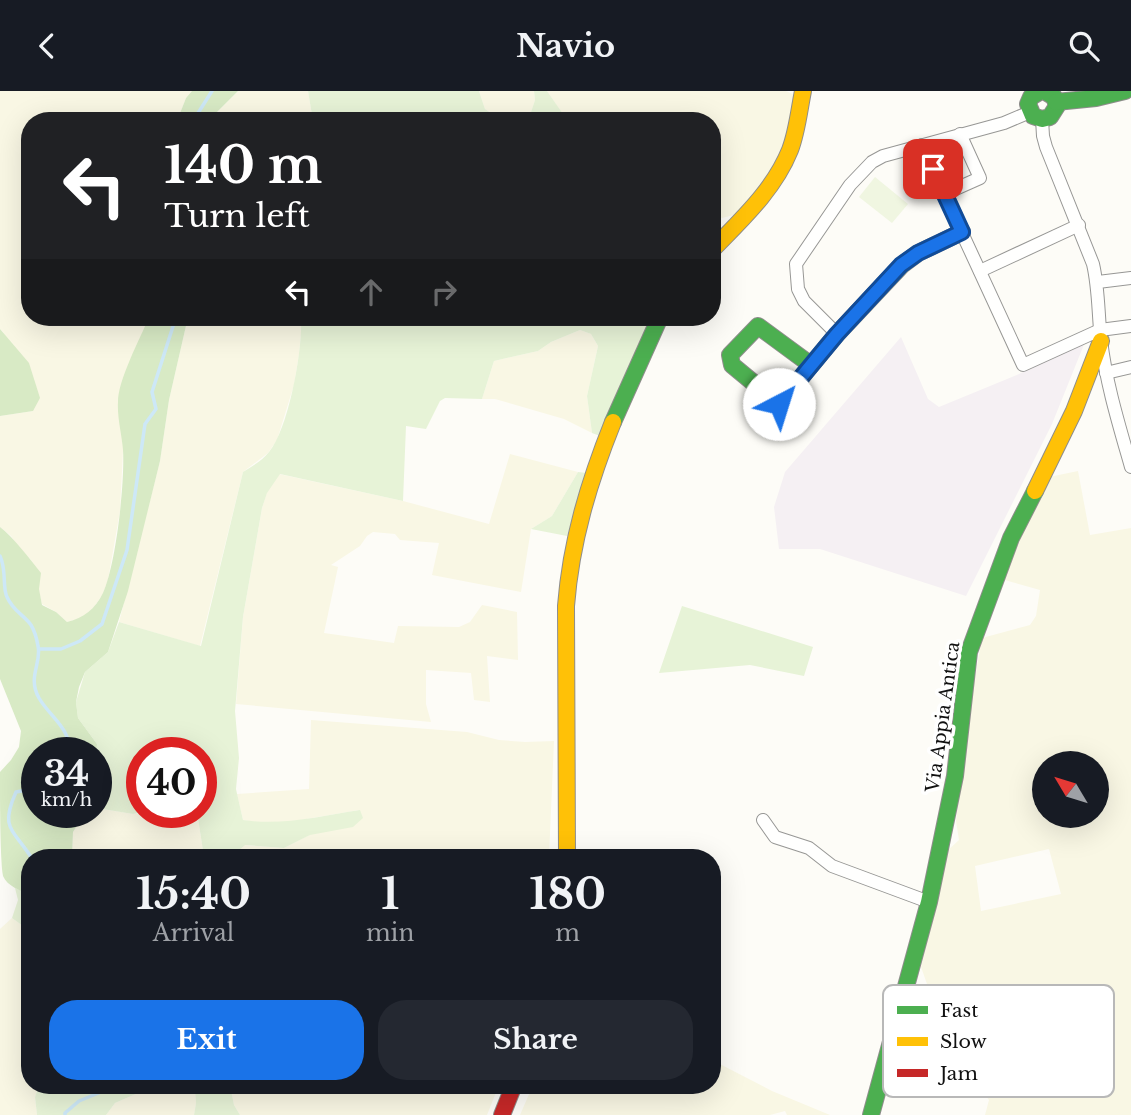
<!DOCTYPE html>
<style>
:root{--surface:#171b24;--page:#242831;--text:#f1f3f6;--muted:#9ea1a6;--accent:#1a73e8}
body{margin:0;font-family:"Libre Baskerville",serif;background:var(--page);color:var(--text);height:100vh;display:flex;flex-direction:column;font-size:26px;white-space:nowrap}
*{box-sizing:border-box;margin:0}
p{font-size:23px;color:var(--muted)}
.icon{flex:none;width:38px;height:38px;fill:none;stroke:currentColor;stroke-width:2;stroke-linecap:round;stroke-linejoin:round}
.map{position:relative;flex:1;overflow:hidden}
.panel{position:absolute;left:21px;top:758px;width:700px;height:245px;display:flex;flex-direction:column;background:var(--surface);border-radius:28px;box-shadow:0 7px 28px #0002}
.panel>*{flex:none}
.banner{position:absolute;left:21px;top:21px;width:700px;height:214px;border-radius:28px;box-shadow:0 7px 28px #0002;background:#202124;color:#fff;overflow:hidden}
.needle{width:46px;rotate:308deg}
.buttons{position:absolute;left:1032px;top:660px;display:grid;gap:14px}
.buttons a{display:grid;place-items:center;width:77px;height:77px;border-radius:50%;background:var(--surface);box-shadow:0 7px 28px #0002;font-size:35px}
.speed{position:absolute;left:21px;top:646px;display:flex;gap:14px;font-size:35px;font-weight:700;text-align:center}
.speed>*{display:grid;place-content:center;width:91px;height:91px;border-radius:50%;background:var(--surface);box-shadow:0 7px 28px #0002;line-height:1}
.speed small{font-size:18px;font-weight:400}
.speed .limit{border:10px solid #d22;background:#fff;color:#111}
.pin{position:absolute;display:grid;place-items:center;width:60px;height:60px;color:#fff;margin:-30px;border-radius:14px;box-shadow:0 4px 10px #0006}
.me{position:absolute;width:77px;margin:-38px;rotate:40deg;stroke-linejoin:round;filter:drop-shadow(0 0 5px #0008)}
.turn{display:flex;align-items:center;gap:24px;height:147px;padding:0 28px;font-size:32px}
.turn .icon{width:91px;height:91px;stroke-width:2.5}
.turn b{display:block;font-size:49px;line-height:60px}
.lanes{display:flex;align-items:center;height:66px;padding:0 28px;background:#0003;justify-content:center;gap:35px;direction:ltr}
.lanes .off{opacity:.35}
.eta{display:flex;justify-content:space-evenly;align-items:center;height:119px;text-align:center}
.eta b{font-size:42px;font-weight:700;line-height:49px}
.primary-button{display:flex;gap:14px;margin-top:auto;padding:14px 28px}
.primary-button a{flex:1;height:80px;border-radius:28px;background:var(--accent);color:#fff;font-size:28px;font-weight:700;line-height:80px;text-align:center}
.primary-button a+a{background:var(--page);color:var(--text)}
header{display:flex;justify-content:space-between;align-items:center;height:91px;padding:0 28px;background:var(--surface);font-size:32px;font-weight:700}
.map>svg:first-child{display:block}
.industrial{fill:#f5f0f3}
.farmland{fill:#f9f7e4;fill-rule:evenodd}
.green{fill:#e7f3d7}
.forest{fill:#d8eac5}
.pitch{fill:#f0f6e1}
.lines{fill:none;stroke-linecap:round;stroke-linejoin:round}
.stream{stroke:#cde8f7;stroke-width:3.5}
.street-casing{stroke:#979795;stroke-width:14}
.fast-casing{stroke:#8e8d8b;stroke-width:18}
.slow-casing{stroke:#8e8d8b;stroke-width:18}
.jam-casing{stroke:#8e8d8b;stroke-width:18}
.street{stroke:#fffffe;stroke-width:12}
.fast{stroke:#4caf50;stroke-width:16}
.slow{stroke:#ffc107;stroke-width:16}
.jam{stroke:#c62828;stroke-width:16}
.route-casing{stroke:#114b97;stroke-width:18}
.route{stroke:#1a73e8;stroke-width:12}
.labels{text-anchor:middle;stroke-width:7;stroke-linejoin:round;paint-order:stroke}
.street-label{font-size:18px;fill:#111;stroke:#fff}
.key{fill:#fff;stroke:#b8b8b8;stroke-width:2}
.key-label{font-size:19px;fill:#111}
</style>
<header><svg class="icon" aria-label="back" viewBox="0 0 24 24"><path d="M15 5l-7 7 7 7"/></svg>Navio<svg class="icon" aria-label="search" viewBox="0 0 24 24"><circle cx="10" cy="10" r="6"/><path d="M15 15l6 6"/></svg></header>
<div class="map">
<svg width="1131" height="1024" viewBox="0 0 1131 1024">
<rect width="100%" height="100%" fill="#fdfcf7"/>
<path class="industrial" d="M901,246L928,308L939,316L1019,283L1085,251L1052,333L966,505L820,458H779L774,416L785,381Z"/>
<g class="farmland">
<path d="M0,0H192L186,7L177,30H30V226H149L127,280L120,420L108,489L103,503L94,516L82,527L67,531L56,521L42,513L31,469L20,459L11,445L0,436V325L33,320L3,241L0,238Z"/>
<path d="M238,0H308L313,30H213L215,23Z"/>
<path d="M479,0H534L535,9L531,21L523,22L528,30H498L499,27L485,18Z"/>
<path d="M547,0H786L795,4L784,54L776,72L756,102L734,124L722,127L712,122V30H575L565,27Z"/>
<path d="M188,226H301L302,234L299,263L294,294L277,349L268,362L243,381L200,555L119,531L160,370L169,309Z"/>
<path d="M580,239L591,243L598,255L587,305L592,342L564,328L495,308H482L494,270L538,260L551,251Z"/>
<path d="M510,363L578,381L552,425L531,438L521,501L432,484L439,452L400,449L395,443L373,441L367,445L360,455L331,474L338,476L324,542L394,552L398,535L459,536L470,531L482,514L517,521L518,569L487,565L490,611L474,609L471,582L426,579V613L431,631L236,613L243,526L262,417L267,401L279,383L403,410L489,433Z"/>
<path d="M1078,380L1090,444L1131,437V1024H985L989,1009L983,1001L963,995L921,876L937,810L946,761L959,749L956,730L968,626L982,547L1030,534L1036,525L1040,499L1001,488L1049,386ZM1045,672H1097V724H1045ZM1049,758L1061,803L981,820L975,775Z"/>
<path d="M311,629L467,641L499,649L525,651L554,650L549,766H231L244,754L284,757L359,719L289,731L261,732L243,729L237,703L309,698Z"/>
<path d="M96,717L133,723L197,721L204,766H72L73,741L86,721H96Z"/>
<path d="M12,827L30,840V994H39L35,1006L37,1024H0V838Z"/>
<path d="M712,969L772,1000L830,1024H787L785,1020L770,1024H520L533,994H712Z"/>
<path d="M144,994H182L195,999L196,1012L194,1024H106L115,1012L145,999Z"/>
<path d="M230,994H499L487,1024H240L234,1014Z"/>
</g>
<g class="green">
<path d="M308,0H479L485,18L500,28L498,30H313Z"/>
<path d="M534,0H547L565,26L575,30H528L523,21H531L535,9Z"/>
<path d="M301,226H652L600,345L592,342L587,305L598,255L591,243L580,239L551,251L538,260L494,270L482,308L445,307L440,310L426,338L406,335L403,410L280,383L267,402L262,417L243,526L235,620L239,667L236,698L243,729C282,735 321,725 360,719L363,727L353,736L310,744L284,757L245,754L231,766H204L197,721H201V662H142V721H144L133,723L96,717L97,653L78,627L76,611L85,581L108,561L119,531L201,555L243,381C252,375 262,370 269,361C289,337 303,257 301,226Z"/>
<path d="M578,381L587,382L567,445L531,438L552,425Z"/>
<path d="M682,515L813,556L804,585L750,574L659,582Z"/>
<path d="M15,797L30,804V840L12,827L18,809Z"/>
<path d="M39,994H144L145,999L115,1012L106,1024H37L35,1006Z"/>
<path d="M182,994H230L234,1014L240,1024H258H194L196,1012L195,999Z"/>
</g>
<g class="forest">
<path d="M192,0H238L215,23L213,30H177L186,7Z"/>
<path d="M149,226H188L169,309L160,370L128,500L108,561L85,581L79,596L76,611L78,627L97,653L96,670V662H37V721H86L73,741L72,766H30V804C21,800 7,795 3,785C0,767 0,703 0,681L11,669L19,656L21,640L0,588V436C14,447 30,468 41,482L39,498L42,514L56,521L67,531C84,527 95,518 103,502C116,474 125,391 123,359C122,344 117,327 118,311C118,289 140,248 149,226Z"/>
<path d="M0,238L29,272L40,307L33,320L0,325Z"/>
</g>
<path class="pitch" d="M875,86L908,113L892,132L859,106Z"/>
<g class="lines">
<g class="stream">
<path d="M193,30L212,0"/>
<path d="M0,465C7,480 2,496 7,506C13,520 24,524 31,534C34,539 37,549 38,555C42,572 27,586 39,607C49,625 72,638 69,662"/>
<path d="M39,558H61L80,550L102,533L127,459L145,333L156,318L152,301L176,226"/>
<path d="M31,766C12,737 0,737 16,701L37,697"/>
<path d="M30,786C23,798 20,812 30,823"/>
<path d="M65,1024V1022L79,1010L101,1001L104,994"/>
</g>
<defs>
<g id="street">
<path d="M1042,28L1043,45L1046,56L1093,173C1099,199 1098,223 1101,249C1106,292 1119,334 1131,376"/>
<path d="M922,54L944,103L980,87L960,43"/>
<path d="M944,103L1023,274L1100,239L1131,235"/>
<path d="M980,180L1079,134"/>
<path d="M1098,191L1131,187"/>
<path d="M837,243L804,210L798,198L796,173L850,94L872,71L883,65L1004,32L1030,21"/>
<path d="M1106,282L1131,276"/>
<path d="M763,729L775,746L809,757L832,775L929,811"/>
</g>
<g id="fast">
<path d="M1041,0L1031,6L1028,13L1033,25L1042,28L1050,26L1057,15L1054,6L1044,0"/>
<path d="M1056,11L1096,7L1125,0"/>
<path d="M811,274L758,235L730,264L732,274L779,313L837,243L902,174L918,162L962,141"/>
<path d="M613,331L660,226"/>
<path d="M871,1024L929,811L955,685L969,561L1011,447L1035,400"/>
</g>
<g id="slow">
<path d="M712,159C741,129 774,99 790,59C797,41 799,20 803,0"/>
<path d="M1035,400L1074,320L1101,250"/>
<path d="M567,766L566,515C571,450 589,391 613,331"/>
</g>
<path id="jam" d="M502,1024L514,994"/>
</defs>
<use href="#street" class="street-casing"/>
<use href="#fast" class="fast-casing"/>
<use href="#slow" class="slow-casing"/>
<use href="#jam" class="jam-casing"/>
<use href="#street" class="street"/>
<use href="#fast" class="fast"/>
<use href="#slow" class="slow"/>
<use href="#jam" class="jam"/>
</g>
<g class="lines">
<defs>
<path id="route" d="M779,313L837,243L901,174L918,162L962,141L933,78"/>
</defs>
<use href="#route" class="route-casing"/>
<use href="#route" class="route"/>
</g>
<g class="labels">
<g class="street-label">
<text transform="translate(943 626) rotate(-82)" y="6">Via Appia Antica</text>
</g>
</g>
<rect x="883" y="894" width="231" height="112" rx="10" class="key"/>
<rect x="897" y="915" width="31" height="8" fill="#4caf50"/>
<rect x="897" y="946" width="31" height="9" fill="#ffc107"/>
<rect x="897" y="978" width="31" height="8" fill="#c62828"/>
<g class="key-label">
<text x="940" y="926">Fast</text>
<text x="940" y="957">Slow</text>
<text x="940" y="989">Jam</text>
</g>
</svg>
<div class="buttons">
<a><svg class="needle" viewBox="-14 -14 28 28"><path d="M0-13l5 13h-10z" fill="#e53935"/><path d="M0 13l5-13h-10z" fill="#9ea1a6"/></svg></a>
</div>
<div class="speed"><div>34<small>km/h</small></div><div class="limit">40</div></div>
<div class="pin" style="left:933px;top:78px;background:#d93025"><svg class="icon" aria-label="arrive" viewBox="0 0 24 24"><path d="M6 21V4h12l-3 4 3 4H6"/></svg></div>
<svg class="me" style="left:779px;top:313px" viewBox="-20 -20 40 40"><circle r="19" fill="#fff"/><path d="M0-13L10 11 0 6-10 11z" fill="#1a73e8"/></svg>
<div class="banner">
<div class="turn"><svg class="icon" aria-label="left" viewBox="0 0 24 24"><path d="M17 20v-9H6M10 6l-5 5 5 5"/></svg><div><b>140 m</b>Turn left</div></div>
<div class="lanes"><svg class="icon" aria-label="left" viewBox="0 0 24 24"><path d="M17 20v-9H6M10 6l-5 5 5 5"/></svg><svg class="icon off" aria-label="ahead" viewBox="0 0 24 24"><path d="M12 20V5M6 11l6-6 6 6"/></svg><svg class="icon off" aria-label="right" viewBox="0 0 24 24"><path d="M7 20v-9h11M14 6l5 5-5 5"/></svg></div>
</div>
<section class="panel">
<div class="eta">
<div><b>15:40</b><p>Arrival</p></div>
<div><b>1</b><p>min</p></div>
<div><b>180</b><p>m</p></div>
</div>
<div class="primary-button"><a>Exit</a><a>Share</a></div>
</section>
</div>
